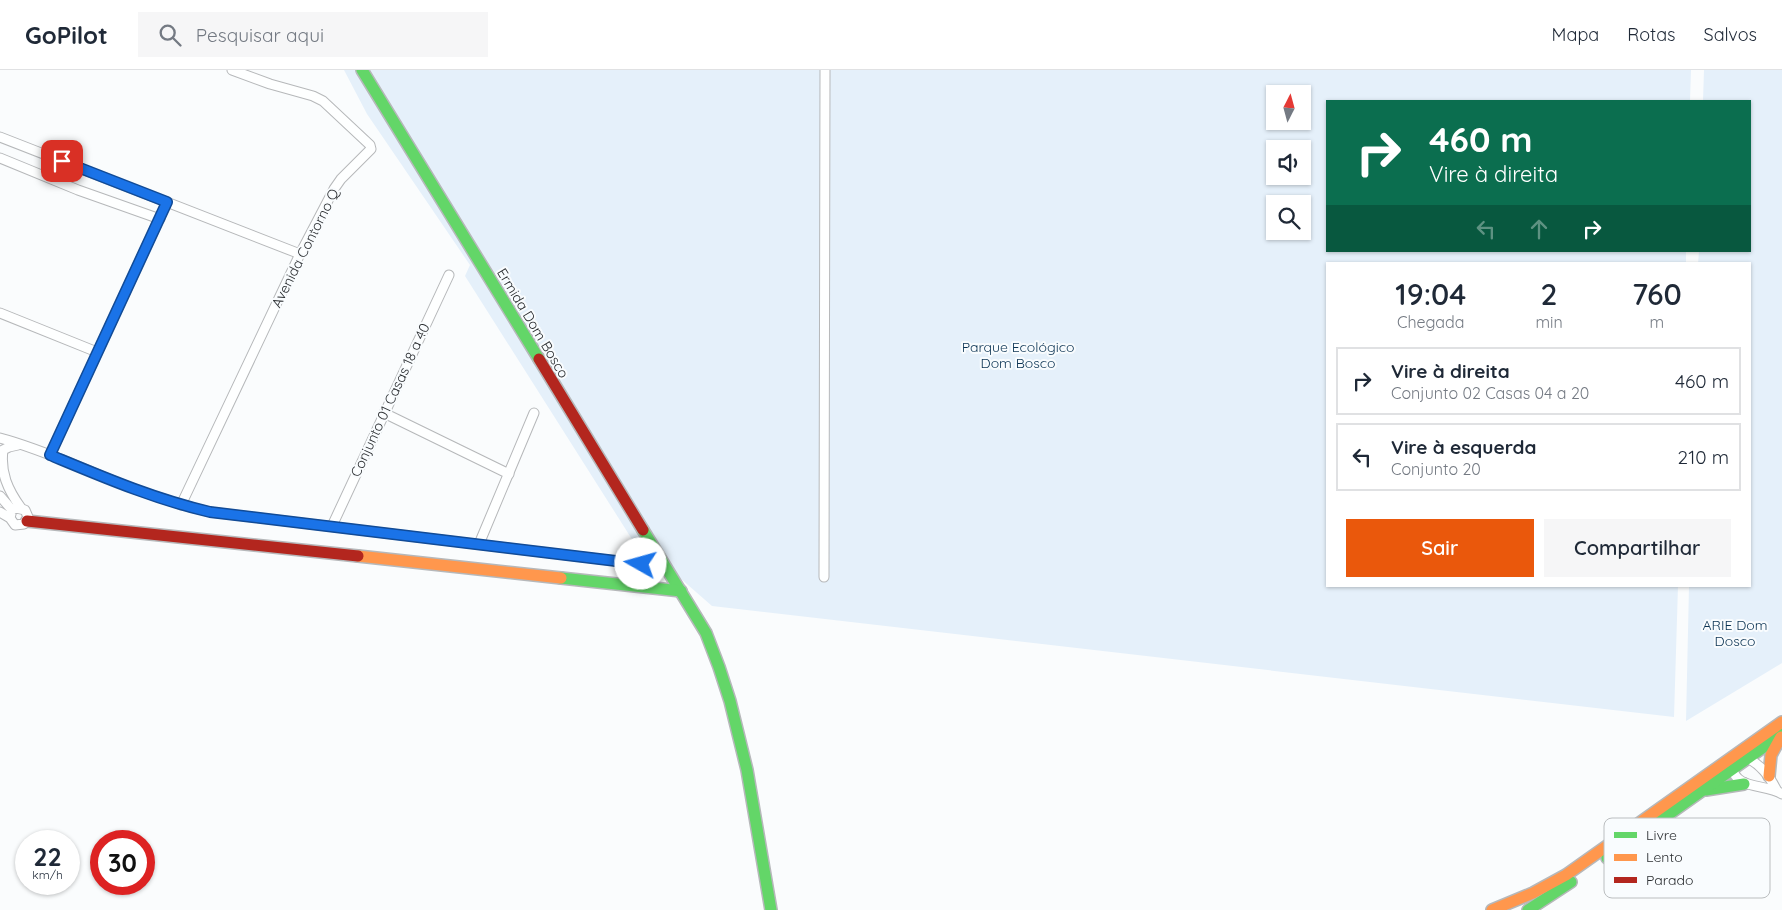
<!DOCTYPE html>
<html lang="pt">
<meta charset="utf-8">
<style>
:root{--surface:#fff;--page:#f6f6f7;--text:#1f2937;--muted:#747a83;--line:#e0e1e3;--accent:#ea580c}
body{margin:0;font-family:Quicksand,sans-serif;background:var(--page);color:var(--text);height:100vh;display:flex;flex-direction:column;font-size:19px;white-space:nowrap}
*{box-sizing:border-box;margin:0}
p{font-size:16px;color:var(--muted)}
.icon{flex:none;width:28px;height:28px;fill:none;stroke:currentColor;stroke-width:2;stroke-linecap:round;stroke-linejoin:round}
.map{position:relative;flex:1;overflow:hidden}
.sheet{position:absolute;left:1326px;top:192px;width:425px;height:325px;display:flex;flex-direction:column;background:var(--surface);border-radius:0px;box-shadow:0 1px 4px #0004}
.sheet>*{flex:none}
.banner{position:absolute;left:1326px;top:30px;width:425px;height:152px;border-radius:0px;box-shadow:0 1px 4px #0004;background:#0b6e4f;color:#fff;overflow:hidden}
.needle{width:32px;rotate:6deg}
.buttons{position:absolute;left:1266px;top:15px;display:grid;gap:10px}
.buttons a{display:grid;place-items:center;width:45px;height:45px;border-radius:0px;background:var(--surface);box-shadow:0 1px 4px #0004;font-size:25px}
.speed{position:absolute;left:15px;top:760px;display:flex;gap:10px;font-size:25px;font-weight:700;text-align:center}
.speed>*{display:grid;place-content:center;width:65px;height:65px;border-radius:50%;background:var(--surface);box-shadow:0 1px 4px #0004;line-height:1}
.speed small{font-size:12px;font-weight:400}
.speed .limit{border:8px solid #d22;background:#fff;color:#111}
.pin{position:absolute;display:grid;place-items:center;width:42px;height:42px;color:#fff;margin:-21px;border-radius:10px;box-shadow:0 2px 8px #0006}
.me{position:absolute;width:55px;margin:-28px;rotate:277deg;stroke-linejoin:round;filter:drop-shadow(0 0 4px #0008)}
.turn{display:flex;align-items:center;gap:18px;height:105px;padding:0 20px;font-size:22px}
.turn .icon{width:65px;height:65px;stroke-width:2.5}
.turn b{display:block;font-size:35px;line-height:42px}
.lanes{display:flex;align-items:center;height:48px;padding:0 20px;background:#0003;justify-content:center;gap:25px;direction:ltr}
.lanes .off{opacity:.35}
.eta{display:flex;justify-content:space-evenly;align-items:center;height:85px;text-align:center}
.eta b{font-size:30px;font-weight:600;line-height:35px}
.action{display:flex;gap:10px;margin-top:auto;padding:10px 20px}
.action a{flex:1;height:58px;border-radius:0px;background:var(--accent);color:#fff;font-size:20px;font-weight:600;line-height:58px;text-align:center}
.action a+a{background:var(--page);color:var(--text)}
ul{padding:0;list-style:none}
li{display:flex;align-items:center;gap:15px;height:68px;margin:0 10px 8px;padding:0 10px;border:2px solid var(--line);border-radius:0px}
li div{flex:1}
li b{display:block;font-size:19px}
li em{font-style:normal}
header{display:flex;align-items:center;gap:30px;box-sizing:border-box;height:70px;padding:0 25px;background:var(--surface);border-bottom:1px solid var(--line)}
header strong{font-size:24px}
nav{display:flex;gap:28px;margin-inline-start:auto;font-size:18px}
.search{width:350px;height:45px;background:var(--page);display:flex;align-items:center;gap:12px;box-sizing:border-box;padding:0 18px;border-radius:0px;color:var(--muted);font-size:19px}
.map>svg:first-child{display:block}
.green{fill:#e5f0fa;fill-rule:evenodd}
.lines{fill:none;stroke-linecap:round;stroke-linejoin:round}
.street-casing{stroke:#b6b8ba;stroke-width:11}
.fast-casing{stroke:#b6b8ba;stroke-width:14}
.slow-casing{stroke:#b6b8ba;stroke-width:14}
.jam-casing{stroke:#b6b8ba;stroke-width:14}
.street{stroke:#feffff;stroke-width:9}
.fast{stroke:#63d668;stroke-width:11}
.slow{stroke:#ff974d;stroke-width:11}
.jam{stroke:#b3261e;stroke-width:11}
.route-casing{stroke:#114b97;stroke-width:12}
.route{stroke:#1a73e8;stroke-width:9}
.labels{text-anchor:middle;stroke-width:4;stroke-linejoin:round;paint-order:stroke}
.street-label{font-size:14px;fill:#2a2d30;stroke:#f9fcfe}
.park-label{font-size:14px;fill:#093252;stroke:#f9fcfe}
.key{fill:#f9fcfe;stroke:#bbbec0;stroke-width:1}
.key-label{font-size:14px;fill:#2a2d30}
</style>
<header>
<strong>GoPilot</strong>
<div class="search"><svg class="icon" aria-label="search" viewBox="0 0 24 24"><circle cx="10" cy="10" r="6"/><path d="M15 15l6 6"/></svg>Pesquisar aqui</div>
<nav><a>Mapa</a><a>Rotas</a><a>Salvos</a></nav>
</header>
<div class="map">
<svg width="1782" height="840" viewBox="0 0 1782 840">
<rect width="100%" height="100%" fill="#fafcfd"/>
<g class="green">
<path d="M344,0H1691L1690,31H1328V181H1686V194H1328V516H1678L1674,647L712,536L656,487L635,474L465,206L470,195L367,44ZM1275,24H1302V51H1275ZM1275,79H1302V106H1275ZM1275,134H1302V161H1275Z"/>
<path d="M1704,0H1782V593L1686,651L1689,516H1750V194H1698L1699,181H1750V31H1703Z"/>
</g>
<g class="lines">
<defs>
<g id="street">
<path d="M0,67L300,184"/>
<path d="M0,88L78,120L160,149"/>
<path d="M0,243L97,282"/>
<path d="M384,343L509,404"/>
<path d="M0,368C31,376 61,389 90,401C129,418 168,432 210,442L641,494"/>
<path d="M18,375L9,377L3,380C0,403 8,420 21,438"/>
<path d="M50,385L167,132"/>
<path d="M0,426L12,440"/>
<path d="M181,435L300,184L334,119L341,109L371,79L370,75L323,31L313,26L270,14L232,0"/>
<path d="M0,442L10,448L15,455L24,454L28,447L25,440L16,438L12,440L10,448"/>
<path d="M332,456L449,205"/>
<path d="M479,474L534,343"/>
<path d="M824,507L825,0"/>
<path d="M1746,687C1761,695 1769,705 1777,721"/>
<path d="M1732,696C1735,721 1766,713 1782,724"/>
</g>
<g id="fast">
<path d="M362,0L539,289"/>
<path d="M643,460L706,563L719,597L730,631L747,700L771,840"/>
<path d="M561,508L681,521"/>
<path d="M1706,720L1744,714"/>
<path d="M1607,788L1782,664"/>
<path d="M1528,840L1571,812"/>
</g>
<g id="slow">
<path d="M358,486L561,508"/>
<path d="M1769,706L1771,685L1781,667"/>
<path d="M1492,840L1533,823L1566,805L1782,652"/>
</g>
<g id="jam">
<path d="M539,289L643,460"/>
<path d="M27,451L358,486"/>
</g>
</defs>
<use href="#street" class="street-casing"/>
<use href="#fast" class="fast-casing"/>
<use href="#slow" class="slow-casing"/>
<use href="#jam" class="jam-casing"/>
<use href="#street" class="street"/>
<use href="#fast" class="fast"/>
<use href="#slow" class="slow"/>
<use href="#jam" class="jam"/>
</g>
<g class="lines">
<defs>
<path id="route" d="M62,91L167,132L50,385C103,407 154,429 210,442L641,494"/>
</defs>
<use href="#route" class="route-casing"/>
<use href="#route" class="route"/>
</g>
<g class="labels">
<g class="street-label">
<text transform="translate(305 178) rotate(-63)" y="5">Avenida Contorno Q</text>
<text transform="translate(533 253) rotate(59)" y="5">Ermida Dom Bosco</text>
<text transform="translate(390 330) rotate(-65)" y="5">Conjunto 01 Casas 18 a 40</text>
</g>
<g class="park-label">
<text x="1018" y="282">Parque Ecológico<tspan x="1018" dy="16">Dom Bosco</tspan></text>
<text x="1735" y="560">ARIE Dom<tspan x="1735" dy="16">Dosco</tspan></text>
</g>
</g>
<rect x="1604" y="748" width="166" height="80" rx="8" class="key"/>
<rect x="1614" y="762" width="23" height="6" fill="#63d668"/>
<rect x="1614" y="784" width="23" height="7" fill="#ff974d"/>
<rect x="1614" y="807" width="23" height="6" fill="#b3261e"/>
<g class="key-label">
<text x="1646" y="770">Livre</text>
<text x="1646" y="792">Lento</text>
<text x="1646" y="815">Parado</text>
</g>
</svg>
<div class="buttons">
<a><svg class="needle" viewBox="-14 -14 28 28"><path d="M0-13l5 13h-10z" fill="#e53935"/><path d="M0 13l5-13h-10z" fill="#747a83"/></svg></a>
<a><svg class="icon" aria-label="sound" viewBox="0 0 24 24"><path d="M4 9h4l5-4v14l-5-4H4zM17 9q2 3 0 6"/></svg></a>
<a><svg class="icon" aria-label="search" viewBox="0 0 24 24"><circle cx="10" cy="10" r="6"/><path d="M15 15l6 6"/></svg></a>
</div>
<div class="speed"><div>22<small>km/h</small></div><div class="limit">30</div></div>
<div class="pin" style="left:62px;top:91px;background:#d93025"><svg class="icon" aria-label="arrive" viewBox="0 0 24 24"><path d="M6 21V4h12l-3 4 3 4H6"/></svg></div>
<svg class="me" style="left:641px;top:494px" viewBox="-20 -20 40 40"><circle r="19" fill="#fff"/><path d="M0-13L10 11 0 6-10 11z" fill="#1a73e8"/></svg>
<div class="banner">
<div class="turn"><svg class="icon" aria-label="right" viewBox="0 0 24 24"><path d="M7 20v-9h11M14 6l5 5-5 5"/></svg><div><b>460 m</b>Vire à direita</div></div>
<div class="lanes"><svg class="icon off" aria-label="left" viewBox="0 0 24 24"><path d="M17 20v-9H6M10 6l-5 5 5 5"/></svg><svg class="icon off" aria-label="ahead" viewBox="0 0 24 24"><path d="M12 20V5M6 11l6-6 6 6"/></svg><svg class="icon" aria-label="right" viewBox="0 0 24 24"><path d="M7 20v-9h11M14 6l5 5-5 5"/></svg></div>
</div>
<section class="sheet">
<div class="eta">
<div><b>19:04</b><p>Chegada</p></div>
<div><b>2</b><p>min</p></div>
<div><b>760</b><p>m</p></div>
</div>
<ul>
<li><svg class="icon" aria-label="right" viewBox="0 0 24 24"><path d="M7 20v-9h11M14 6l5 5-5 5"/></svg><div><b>Vire à direita</b><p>Conjunto 02 Casas 04 a 20</p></div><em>460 m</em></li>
<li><svg class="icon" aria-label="left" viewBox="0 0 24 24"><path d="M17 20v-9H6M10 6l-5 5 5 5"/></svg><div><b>Vire à esquerda</b><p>Conjunto 20</p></div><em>210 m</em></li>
</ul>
<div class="action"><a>Sair</a><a>Compartilhar</a></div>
</section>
</div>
